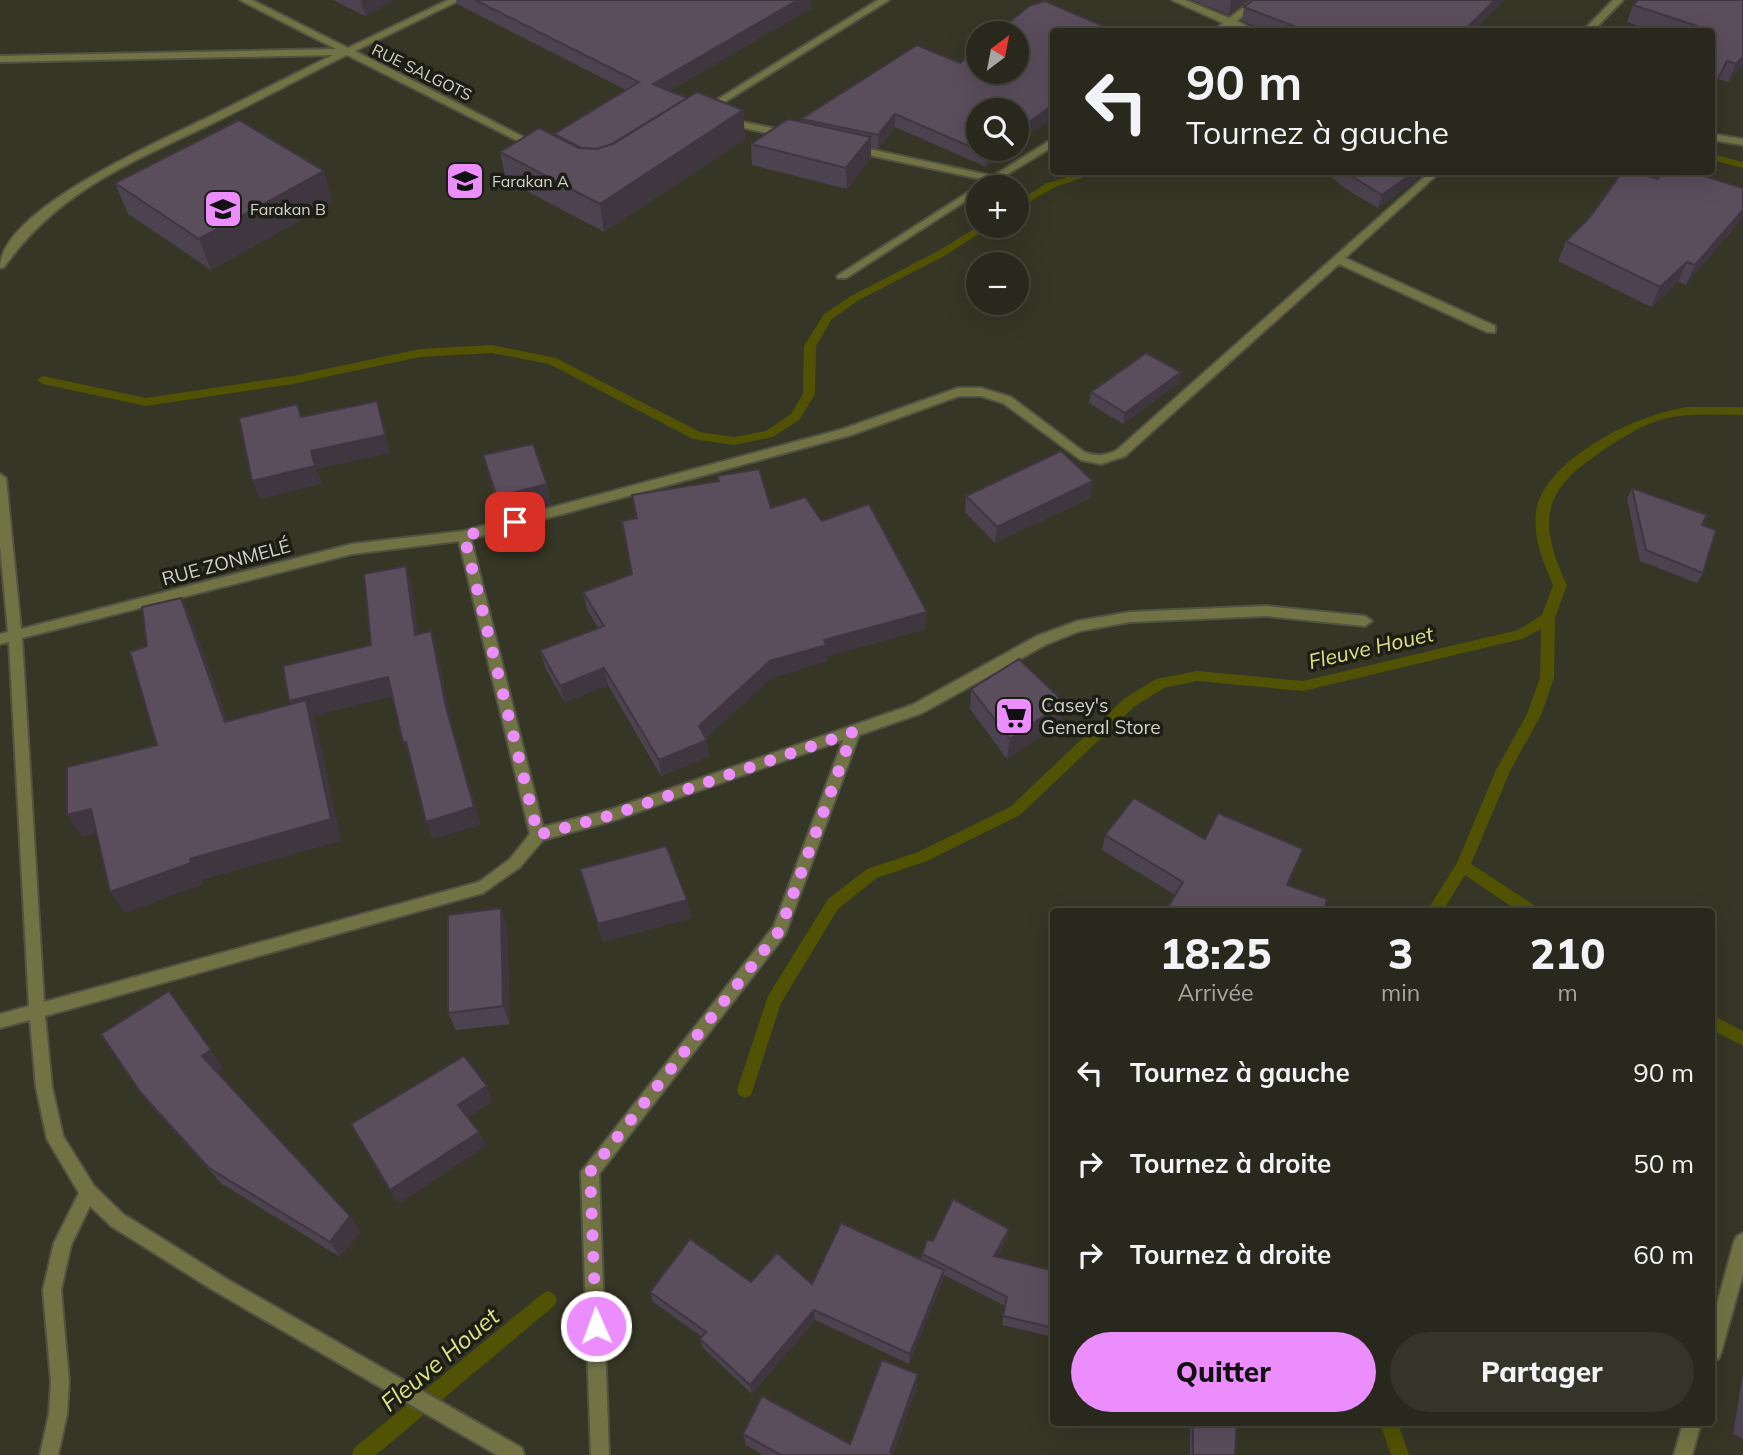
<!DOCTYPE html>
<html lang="fr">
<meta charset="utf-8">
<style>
:root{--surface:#28281c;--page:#343429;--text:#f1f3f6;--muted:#a5a6a3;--line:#44443b;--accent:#eb8dfc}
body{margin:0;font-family:Mulish,sans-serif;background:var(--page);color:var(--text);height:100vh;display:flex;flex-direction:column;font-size:26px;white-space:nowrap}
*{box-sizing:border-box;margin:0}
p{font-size:23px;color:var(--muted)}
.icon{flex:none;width:38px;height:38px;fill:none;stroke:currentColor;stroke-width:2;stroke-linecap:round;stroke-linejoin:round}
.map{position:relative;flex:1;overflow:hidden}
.panel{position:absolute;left:1050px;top:908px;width:665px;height:518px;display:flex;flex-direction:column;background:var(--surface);border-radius:7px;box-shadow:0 7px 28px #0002,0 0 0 2px var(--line)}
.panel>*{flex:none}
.top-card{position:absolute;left:1050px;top:28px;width:665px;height:147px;border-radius:7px;box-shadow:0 7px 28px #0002,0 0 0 2px var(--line);background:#28281c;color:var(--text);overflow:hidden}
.needle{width:46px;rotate:32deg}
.tools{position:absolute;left:966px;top:21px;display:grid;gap:14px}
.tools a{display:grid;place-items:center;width:63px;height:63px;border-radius:50%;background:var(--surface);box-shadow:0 7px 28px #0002,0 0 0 2px var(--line);font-size:35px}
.pin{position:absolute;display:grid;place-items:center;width:60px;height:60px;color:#fff;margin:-30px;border-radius:14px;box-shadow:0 4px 10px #0006}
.me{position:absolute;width:77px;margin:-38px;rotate:358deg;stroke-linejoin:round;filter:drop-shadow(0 0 5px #0008)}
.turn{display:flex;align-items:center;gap:24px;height:147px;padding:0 21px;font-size:32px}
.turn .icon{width:91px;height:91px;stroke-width:2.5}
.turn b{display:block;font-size:49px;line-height:60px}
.eta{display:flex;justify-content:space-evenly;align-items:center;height:119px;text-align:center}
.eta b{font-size:42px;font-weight:800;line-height:49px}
.primary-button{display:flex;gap:14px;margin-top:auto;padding:14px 21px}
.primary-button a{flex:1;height:80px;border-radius:42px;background:var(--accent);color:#111;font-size:28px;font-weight:800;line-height:80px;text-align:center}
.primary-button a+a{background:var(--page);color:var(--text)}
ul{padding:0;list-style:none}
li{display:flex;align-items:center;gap:21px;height:91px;padding:0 21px}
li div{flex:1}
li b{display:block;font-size:26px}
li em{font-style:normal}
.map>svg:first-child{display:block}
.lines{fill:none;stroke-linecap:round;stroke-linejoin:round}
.stream{fill:#515204;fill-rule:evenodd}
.street-casing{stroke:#515242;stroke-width:4}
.street{fill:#727344;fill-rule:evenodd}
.wall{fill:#4d424f}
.shaded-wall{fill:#3f3640}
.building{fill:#5a4d5c;stroke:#3f3640;stroke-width:2}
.route{stroke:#eb8dfc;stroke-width:12;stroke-dasharray:0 21.6}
.labels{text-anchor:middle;stroke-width:7;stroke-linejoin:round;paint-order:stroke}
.far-street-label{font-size:16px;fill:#d2d2c8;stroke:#1c1d15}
.far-poi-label{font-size:16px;fill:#d2d2c8;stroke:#1c1d15;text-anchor:start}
.street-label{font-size:19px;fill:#d2d2c8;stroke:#1c1d15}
.poi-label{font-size:19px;fill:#d2d2c8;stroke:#1c1d15;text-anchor:start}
.water-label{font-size:21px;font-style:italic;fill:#dee180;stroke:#1c1d15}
.near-water-label{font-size:24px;font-style:italic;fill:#dee180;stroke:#1c1d15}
</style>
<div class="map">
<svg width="1743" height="1455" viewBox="0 0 1743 1455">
<rect width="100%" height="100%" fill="#353625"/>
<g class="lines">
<g class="stream">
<path d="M1712,154L1743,162V168L1712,160Z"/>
<path d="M1086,172H1100L1055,187L1017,209V202L1047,183Z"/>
<path d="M979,226H991L946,255L859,300L832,319L816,346L815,394L799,420L773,437L734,445L693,439L549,364L492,353L420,357L293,384L146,406L43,384L37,380L43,376L146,398L293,376L420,349L492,345L556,358L700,432L734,437L766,431L791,414L803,394L804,346L824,314L851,296L938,251Z"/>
<path d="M1689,407H1743V415C1718,415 1692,413 1667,418C1645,423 1623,437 1605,449C1543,490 1536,518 1567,585L1555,618L1554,678L1541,715L1510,771L1471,864L1537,907L1540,912H1519L1465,875L1442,912H1426L1457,863L1496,770L1527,714L1540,678L1541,629L1522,639L1303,691L1197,681L1164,688L1135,706L1020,815L927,861L877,878L838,909L781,1003L751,1095L745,1098L739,1095L737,1090L768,996L828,899L867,869L918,852L1010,807L1125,698L1156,679L1197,671L1303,681L1518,630L1542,615L1553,585C1543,562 1531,533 1537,507C1549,457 1641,412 1689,407Z"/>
<path d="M1712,1015L1743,1031V1046L1712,1030Z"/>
<path d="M548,1291L554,1294L557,1300L554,1306L376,1455H352L354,1448L542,1294Z"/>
<path d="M1380,1423H1398L1409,1455H1391Z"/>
</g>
<defs>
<g id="street">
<path d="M240,0H252L348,48L448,0H460L355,51L543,147L534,149L347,55C302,77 258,101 213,123C130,163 59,190 4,267L0,268C0,208 170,137 219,112C257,93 294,74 333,55L0,62V56L336,49Z"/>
<path d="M878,0H889L707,113L699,111Z"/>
<path d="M1172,0H1185L1229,18L1253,0H1264L1237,21L1258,32H1245L1231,26L1224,32H1213L1223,23Z"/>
<path d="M1613,0H1623L1592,32H1582Z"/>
<path d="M728,119L787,131L792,134L787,137L725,124V120Z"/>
<path d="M1712,134L1743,139V145L1712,140Z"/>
<path d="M1054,138V146L988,186L983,183L985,180L855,152L850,149L855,146L993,176Z"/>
<path d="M1430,172H1440L1345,258L1495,326V332H1487L1339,264L1125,456L1101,464L1081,460L1003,403L981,396H959L851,435L471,539L543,827L612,809L912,705L1037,636L1078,621L1130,612L1266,606L1365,616L1372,621L1365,626L1266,616L1130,622L1080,631L1047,644L922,713L859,735L785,935L599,1174L609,1455H591L581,1172L774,926L843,740L612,821L543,840L520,867L483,893L45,1016L52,1087L63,1136L94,1186L123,1214L225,1278L522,1448L524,1455H497L213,1290L111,1226L90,1206L71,1245L61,1290L69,1382L67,1414L58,1455H40L49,1414L51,1382L43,1290L54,1243L79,1193L47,1139L36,1087L30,1020L0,1028V1014L29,1006L9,642L0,644V634L8,632L0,545V474L6,478L21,629L352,544L464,531L843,429L958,388H981L1011,397L1084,452C1096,457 1106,456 1117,450ZM459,541L530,834L510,859L479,882L44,1002L22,638L352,554Z"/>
<path d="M978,186L982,187H978V193L846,278H838L837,276Z"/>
<path d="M1743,1233V1274L1721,1353L1718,1359L1712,1362V1322L1734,1242L1737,1236Z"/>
<path d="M1683,1423H1701L1692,1455H1674Z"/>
</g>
</defs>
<use href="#street" class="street-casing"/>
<use href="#street" class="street"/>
</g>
<g class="wall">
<path d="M333,0H394L365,16Z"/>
<path d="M456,0H810L811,8L669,91L687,98L743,110L745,139L604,232L506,180L500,152L554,135L626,90L457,4Z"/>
<path d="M1192,0H1249L1229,15Z"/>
<path d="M1743,0V66L1728,82L1719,79L1712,32H1654L1627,22L1633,5Z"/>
<path d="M1244,7L1473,32H1270L1242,21Z"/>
<path d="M917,45L1054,116L1017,144V110L978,149H1010L986,167L895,127L878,149L871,147V158L847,189L752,165L751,144L801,122V119Z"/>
<path d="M1325,172H1421L1419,178L1378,208L1346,189Z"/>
<path d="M1658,179L1743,188L1686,285L1678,282L1651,307L1558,261L1566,241Z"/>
<path d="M115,183L333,202L211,270L128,214Z"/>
<path d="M1181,372L1179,383L1123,424L1089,403L1091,392Z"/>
<path d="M483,455L552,505L502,518L489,476Z"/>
<path d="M717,476L771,508L822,521L926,629L827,656V661L771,678L706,738L709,756L661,776L608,685L564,702L545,667L540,650L598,628L587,609L583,592L632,574L636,519L632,495L718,481Z"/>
<path d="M1093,481L1090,498L995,543L965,512L966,496Z"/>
<path d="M1632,488L1702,525L1703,573L1697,583L1640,561L1627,499Z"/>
<path d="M971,689L1064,702L1061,722L1007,759L970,709Z"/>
<path d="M1105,835L1205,839L1303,849L1288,885L1175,895L1102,850Z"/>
<path d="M580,869L687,900L691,918L603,942Z"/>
<path d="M507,926L510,1024L456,1030L448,1013Z"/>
<path d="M223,1067L217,1072L350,1216L360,1232L340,1257L222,1184L155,1110L141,1093Z"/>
<path d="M1009,1229L1007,1239L997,1257L1054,1271V1337L1002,1325L1005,1306L944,1275L943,1280L909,1364L815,1320L752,1394L703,1348L700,1339L702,1337L653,1302L650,1292L751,1282L812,1284L921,1259L922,1254L933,1241Z"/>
<path d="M1743,1372V1439L1733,1434Z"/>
<path d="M917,1386L893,1454L894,1455H763L746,1445L743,1434L850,1444Z"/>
<path d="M1190,1423H1237L1235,1455H1190Z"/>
</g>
<g class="shaded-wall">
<path d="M363,0H394L365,16L361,1Z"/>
<path d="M798,0H810L811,8L655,99L653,84Z"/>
<path d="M1233,0H1249L1229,15L1231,1Z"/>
<path d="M1495,0H1505L1473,32H1463Z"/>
<path d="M1743,57V66L1728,82L1736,64Z"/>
<path d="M1054,104V116L1017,144V131Z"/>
<path d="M743,110L745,139L604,232L600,204Z"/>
<path d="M895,114V127L878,149V135Z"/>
<path d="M871,137V158L847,189L846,168Z"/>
<path d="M993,149H1010L986,167L987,154Z"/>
<path d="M324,171L333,202L211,270L199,239Z"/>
<path d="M1414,172H1421L1419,178L1378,208L1382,195Z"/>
<path d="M1743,210V218L1686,285L1695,265Z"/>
<path d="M1687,262L1678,282L1651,307L1660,287Z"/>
<path d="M1181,372L1179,383L1123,424L1125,413Z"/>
<path d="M377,401L383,420L390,453L317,469L322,484L260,499L252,481L311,451Z"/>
<path d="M1093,481L1090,498L995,543L997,527Z"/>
<path d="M547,484L552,505L502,518L497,497Z"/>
<path d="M406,566L412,585L421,654L415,635Z"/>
<path d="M181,598L192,621L236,744L225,722Z"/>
<path d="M927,612L926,629L827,656V661L771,678L701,742L707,740L709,756L661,776L659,760L699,726L770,661L824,640Z"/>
<path d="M431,631L437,650L452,726L481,825L433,839L426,822L446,707Z"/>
<path d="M604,668L608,685L564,702L560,686Z"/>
<path d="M388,677L395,696L313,716L316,723L341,841L202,880L204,884L125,913L110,892L190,859L298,720L289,701Z"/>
<path d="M1064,702L1061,722L1007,759L1010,739Z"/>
<path d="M403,742H406L410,761Z"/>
<path d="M91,809L105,831L82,837L67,815Z"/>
<path d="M687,900L691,918L603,942L598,924Z"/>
<path d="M501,908L507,926L510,1024L503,1006Z"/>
<path d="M211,1050L223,1067L214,1073L202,1056Z"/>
<path d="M487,1086L493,1101L465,1120L458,1105Z"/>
<path d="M479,1132L486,1146L398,1204L390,1190Z"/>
<path d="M350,1216L360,1232L340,1257L330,1242Z"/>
<path d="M1009,1229L1007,1239L993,1266L994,1256Z"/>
<path d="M944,1270L943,1280L909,1364L910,1354Z"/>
<path d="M814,1310L815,1320L752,1394L750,1385Z"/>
<path d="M918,1374L917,1386L892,1455L890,1452Z"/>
</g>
<g class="building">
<path d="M475,0H798L653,84L687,98L610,145L596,149L581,148L554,134L639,82Z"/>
<path d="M1253,0H1495L1463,32H1309L1244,7Z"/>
<path d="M1638,0H1743V57L1736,64L1727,61L1712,90V32H1695L1697,26L1633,5Z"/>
<path d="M1045,1L1117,32H1054V104L1017,131V110H978V149H993L987,154L895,114L878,135L801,119L917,45L960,63L978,48V72H1017V33H996L1029,6Z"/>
<path d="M697,92L743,110L600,204L500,152L539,128L579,148L597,149L613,144Z"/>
<path d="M788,119L871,137L846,168L751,144Z"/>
<path d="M239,120L324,171L199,239L115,183Z"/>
<path d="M1345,172H1414L1382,195Z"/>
<path d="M1622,172H1635L1658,179L1663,172H1691L1743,188V210L1695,265L1687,262L1660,287L1566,241L1590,217Z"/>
<path d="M1146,353L1181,372L1125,413L1091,392Z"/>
<path d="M377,401L385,435L311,451L315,466L252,481L239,418L297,404L301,417Z"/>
<path d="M533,444L547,484L497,497L483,455Z"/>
<path d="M1061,451L1093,481L997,527L966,496Z"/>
<path d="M759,469L771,508L805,497L822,521L869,504L927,612L824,640L827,645L770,661L699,726L707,740L659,760L604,668L560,686L540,650L604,626L583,592L632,574L622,521L637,518L632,495L719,481L717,476Z"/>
<path d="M1632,488L1707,515L1702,525L1716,530L1703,573L1646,550Z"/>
<path d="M406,566L415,635L431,631L446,707L474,807L426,822L406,742H403L388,677L289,701L283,666L371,645L364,574Z"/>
<path d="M181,598L225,722L306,700L331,819L190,859L191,863L110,892L91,809L67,815V767L157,745L130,652L147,646L142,607Z"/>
<path d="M1019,659L1064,702L1010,739L971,689Z"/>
<path d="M1134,798L1205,839L1218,813L1303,849L1287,885L1327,899L1323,912H1165L1183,882L1105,835Z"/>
<path d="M666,846L687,900L598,924L580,869Z"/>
<path d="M501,908L503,1006L448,1013V915Z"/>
<path d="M169,991L211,1050L202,1056L350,1216L330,1242L209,1168L141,1093L101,1034Z"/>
<path d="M464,1056L487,1086L458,1105L479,1132L390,1190L351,1124Z"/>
<path d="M953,1199L1009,1229L994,1256L1054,1271V1328L1003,1316L1007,1297L922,1254L927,1240L933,1241Z"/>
<path d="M841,1223L944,1270L910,1354L814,1310L750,1385L700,1339L706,1332L650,1292L690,1239L751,1282L777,1253L812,1284Z"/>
<path d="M882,1360L918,1374L890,1452L894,1455H781L743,1434L762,1396L850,1444Z"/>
<path d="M1193,1423H1237L1235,1455H1193Z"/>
</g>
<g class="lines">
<path class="route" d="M515,522L464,536L538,835L612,815L853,732L780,930L590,1172L596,1326"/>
</g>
<defs>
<symbol id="school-square" viewBox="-11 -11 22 22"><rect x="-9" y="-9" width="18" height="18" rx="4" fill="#eb8dfc" stroke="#1c1d15"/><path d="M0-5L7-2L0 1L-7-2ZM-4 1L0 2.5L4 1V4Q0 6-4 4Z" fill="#111"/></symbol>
<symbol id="supermarket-square" viewBox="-11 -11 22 22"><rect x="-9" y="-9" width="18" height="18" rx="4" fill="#eb8dfc" stroke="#1c1d15"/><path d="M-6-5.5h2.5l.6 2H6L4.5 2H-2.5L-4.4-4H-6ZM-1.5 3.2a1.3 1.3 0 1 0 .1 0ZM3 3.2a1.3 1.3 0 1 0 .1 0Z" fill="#111"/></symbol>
</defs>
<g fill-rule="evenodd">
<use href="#school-square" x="443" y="159" width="44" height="44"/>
<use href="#school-square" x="201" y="187" width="44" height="44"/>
<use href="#supermarket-square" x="992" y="694" width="44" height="44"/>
</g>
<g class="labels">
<g class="far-street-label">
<text transform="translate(422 72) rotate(26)" y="6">RUE SALGOTS</text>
</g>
<g class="far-poi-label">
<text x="492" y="187">Farakan A</text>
<text x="250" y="215">Farakan B</text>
</g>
<g class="street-label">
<text transform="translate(226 562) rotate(-15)" y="7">RUE ZONMELÉ</text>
</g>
<g class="poi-label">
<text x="1041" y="712">Casey's<tspan x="1041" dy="22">General Store</tspan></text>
</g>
<g class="water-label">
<text transform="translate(1371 648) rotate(-13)" y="7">Fleuve Houet</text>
</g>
<g class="near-water-label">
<text transform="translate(440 1360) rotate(-40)" y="8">Fleuve Houet</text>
</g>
</g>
</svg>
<div class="tools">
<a><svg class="needle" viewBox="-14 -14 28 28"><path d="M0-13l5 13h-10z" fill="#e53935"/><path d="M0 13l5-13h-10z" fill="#a5a6a3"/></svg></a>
<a><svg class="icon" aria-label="search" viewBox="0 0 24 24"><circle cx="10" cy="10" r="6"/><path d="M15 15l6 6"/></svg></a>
<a>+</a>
<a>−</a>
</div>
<div class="pin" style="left:515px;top:522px;background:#d93025"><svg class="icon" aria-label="arrive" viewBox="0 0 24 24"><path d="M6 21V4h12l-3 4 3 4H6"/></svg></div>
<svg class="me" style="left:596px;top:1326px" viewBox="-20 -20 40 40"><circle r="17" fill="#eb8dfc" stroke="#fff" stroke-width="3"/><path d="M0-11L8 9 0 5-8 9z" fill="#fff"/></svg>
<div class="top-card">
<div class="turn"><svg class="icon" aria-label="left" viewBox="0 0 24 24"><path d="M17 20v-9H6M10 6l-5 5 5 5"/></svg><div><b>90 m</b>Tournez à gauche</div></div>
</div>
<section class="panel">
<div class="eta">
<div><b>18:25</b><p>Arrivée</p></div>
<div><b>3</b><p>min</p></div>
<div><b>210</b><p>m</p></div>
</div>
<ul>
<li><svg class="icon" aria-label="left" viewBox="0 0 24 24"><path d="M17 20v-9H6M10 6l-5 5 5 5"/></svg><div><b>Tournez à gauche</b></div><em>90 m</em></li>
<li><svg class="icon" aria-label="right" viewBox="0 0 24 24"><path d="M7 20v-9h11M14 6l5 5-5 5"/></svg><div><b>Tournez à droite</b></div><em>50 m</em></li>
<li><svg class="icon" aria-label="right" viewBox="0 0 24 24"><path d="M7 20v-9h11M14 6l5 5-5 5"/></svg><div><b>Tournez à droite</b></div><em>60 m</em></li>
</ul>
<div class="primary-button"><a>Quitter</a><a>Partager</a></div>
</section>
</div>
